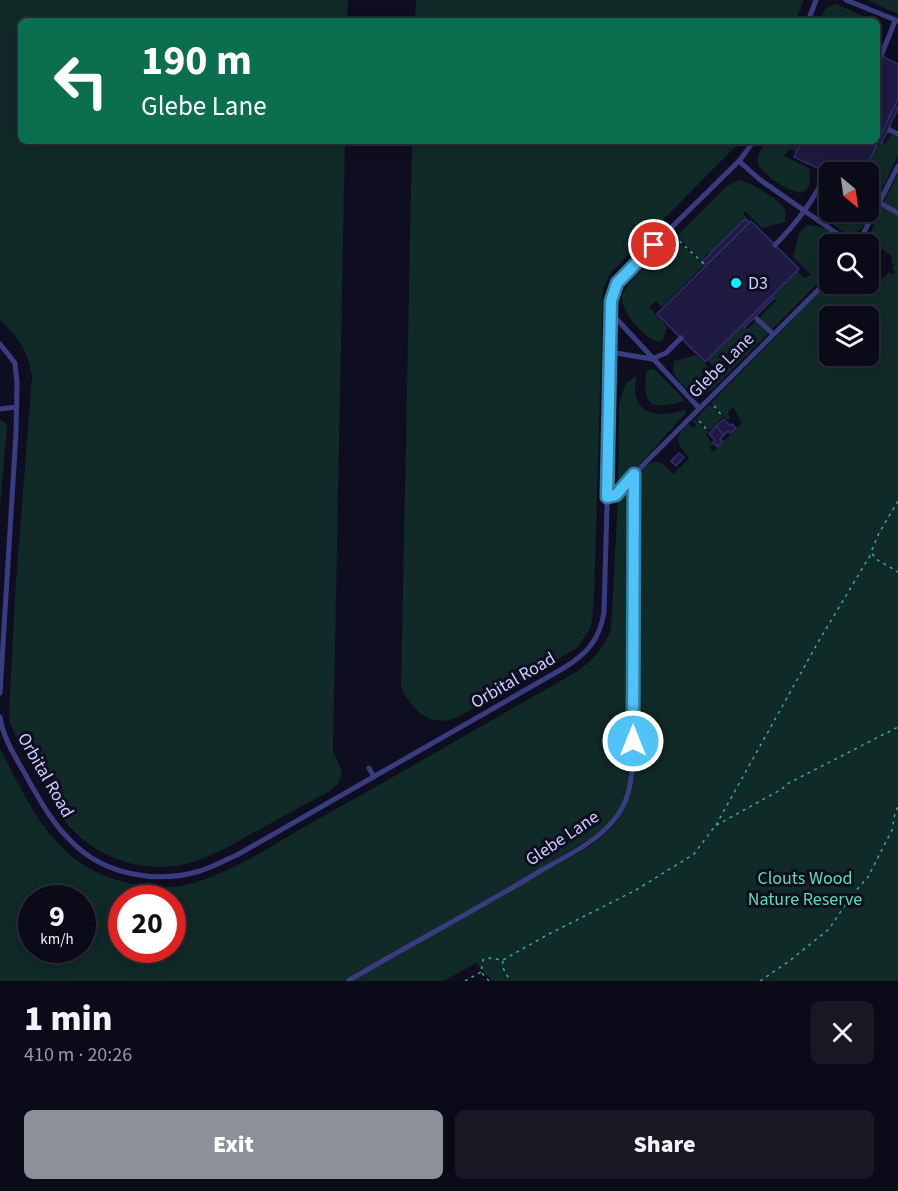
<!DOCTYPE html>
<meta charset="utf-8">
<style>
:root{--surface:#0b0a18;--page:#191825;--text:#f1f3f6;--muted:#9a9aa2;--line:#2b2b37;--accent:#8c9099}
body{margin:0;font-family:"Source Sans 3",sans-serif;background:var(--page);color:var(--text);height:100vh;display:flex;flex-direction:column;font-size:22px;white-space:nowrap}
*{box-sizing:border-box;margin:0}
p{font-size:20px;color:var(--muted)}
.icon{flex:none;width:33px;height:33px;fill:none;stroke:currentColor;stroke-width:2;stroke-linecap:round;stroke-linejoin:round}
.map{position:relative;height:981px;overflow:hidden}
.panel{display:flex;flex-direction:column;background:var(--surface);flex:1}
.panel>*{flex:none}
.banner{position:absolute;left:18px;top:18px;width:862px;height:126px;border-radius:9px;box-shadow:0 3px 15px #0003,0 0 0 2px var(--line);background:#0b6e4f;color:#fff;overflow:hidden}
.needle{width:39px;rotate:151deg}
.tools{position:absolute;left:819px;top:162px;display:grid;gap:12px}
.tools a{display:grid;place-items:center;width:60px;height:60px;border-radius:9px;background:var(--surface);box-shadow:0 3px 15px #0003,0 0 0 2px var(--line);font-size:30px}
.speed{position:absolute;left:18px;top:885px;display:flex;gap:12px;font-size:30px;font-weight:700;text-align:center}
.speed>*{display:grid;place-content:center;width:78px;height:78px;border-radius:50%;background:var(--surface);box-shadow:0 3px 15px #0003,0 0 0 2px var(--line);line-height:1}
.speed small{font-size:15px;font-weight:400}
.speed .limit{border:9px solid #d22;background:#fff;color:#111}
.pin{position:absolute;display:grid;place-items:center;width:51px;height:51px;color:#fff;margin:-26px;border:3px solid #fff;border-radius:50%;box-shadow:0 2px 6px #0007}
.me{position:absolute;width:66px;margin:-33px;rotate:0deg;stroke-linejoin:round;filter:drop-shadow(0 0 4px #0008)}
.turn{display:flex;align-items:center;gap:21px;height:126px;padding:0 24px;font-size:27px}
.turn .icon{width:78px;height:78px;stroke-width:2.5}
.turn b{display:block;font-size:42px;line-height:51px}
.round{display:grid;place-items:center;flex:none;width:63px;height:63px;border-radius:9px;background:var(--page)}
.head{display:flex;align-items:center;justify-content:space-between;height:102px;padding:0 24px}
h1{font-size:36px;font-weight:800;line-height:45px}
.button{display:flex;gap:12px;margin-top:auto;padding:12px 24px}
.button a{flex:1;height:69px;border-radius:9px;background:var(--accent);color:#fff;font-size:24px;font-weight:800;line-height:69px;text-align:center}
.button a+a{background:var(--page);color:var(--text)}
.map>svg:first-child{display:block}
.green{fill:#102a27;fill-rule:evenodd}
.building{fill:#1e1a41;stroke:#332c6d;stroke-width:1.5}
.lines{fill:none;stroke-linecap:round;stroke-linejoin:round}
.path{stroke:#2fb09c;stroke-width:1.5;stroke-dasharray:3 4.5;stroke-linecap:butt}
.service{stroke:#393d7f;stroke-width:5}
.route-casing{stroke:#337fa1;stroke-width:15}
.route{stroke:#4fc3f7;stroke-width:10}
.poi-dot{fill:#04f3f4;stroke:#0f0d20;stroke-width:2}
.labels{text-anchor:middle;stroke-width:6;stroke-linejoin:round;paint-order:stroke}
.poi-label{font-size:18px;fill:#cecdfe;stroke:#0f0d20;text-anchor:start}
.street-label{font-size:18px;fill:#cecdfe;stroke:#0f0d20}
.park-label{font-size:18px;fill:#5bddb0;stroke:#0f0d20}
</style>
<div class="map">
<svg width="898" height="981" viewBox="0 0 898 981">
<rect width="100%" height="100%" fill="#0f0d20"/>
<g class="green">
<path d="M0,0H348L347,21H21V141H345L333,752C342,770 348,778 328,792C302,806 277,820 251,834C232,845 211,857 189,863C146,875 98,859 69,826C60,815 54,803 47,791C35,770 15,742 9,718L15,595L32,376C27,348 20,340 0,320Z"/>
<path d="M416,0H804L795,21H415Z"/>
<path d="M867,0H898V14Z"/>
<path d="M835,4L839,5L873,21H818L825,9Z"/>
<path d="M891,134L898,137V155L866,224L857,232L845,233C831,224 810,209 829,193L830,212H868V172H864L878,141L885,144Z"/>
<path d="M412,141H741L622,261L609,275L603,290L594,600L591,627L577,648L460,716C432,730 412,711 401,687Z"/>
<path d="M765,141H801L796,152L790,149L784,156L809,168C819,218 762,175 758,164C756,156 762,148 765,141Z"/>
<path d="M898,174V981H492L476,963L444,981H352C414,945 476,911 538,875C562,861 592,849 611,828C629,809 632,787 635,761L637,482C640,472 649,457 662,463C666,466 670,471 673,474L688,460L689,457C676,443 674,438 688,424L694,428L696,425L692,421L695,419L708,432L706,435L714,445L711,447L708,445L713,452L742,423L733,407L728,412L730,418L727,420L711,403L829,282L868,284L869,276C877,281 883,281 889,272L893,275L895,271L892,269L894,265L891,263L892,257C886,250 873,247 871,241C867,230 892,186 898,174ZM830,316H868V356H830Z"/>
<path d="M739,180C749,182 779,199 784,208C786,213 785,217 785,222L762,228L745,211L743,214L749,220L709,255L707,253L702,262L677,236L727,186Z"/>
<path d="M807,225C821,225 835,232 842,244H833L836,239L823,256L825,259L823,264L827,259L824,256L829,249V272L713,389C696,400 682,388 673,372L674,361L696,355L711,370L714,367L707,360L743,325L748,329L776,301L772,296L797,271L804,278L811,275L793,257L799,233Z"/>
<path d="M675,238L704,265L662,307L656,301L649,307L667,327L663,340L658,342C648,339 640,330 633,322C628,315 621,305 622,296C624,284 664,249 675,238Z"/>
<path d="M654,369L681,396L684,401C651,411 642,406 646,371Z"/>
<path d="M636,376C636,381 635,386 635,391C638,420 666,415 686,410L685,414L618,488L619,404L626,383Z"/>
<path d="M710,404L723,417L709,431L696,418Z"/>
<path d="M0,420L6,423L7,426L0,507Z"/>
<path d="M628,485L630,486V761L628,783L622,803L613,819L596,835L513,885L343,981H0V749C24,793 45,845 92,870C120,884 154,891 185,885C230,875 272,845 311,823C400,774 488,722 576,672C592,661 605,648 611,629L618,499ZM32,898H82V950H32ZM122,898H172V950H122Z"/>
</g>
<g class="building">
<path d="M878,54L898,64V99L864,172L830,174L794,157L802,141H878Z"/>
<path d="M895,105L898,109L889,127L891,128L889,133L887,132L882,143L878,141Z"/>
<path d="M745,219L749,223L707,264H704L702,262Z"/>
<path d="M751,221L799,269L705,362L657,314Z"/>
<path d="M772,296L774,298L745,327L743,325Z"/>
<path d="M724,419L730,426L732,424L736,428L730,433L728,431L724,435L716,426Z"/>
<path d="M716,426L724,435L720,439L723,441L717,447L713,442L715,440L709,434Z"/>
<path d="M679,453L684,457L676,466L671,461Z"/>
</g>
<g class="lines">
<g class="path">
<path d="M674,236L704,264"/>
<path d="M714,406L723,417"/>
<path d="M699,421L708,431"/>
<path d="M898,501L879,533L871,552L876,559L898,572"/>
<path d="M716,825L817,644L871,554"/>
<path d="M503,961L502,966L510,981"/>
<path d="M465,981L481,972"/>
<path d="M489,981L481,972L483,960L488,958L503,960L547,935L636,890L694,854L715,826L782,789L787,784L898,727"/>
<path d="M760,981L788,962L829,929L852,895L868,877L892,830L895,813L898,807"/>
</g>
<g class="service">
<path d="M846,0L898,21"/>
<path d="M808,21L816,0"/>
<path d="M881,56L895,21"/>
<path d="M890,130L898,134"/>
<path d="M739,161L759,179L852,244"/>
<path d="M880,203L898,213"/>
<path d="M858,244L898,166"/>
<path d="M775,245C797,223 814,200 827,172"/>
<path d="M611,313L699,408"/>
<path d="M757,319L773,334"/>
<path d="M0,344L15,363L17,383L16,433L0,693"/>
<path d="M610,352L652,359L666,353L681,338"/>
<path d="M0,409L17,407"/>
<path d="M607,497L616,495L644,464L830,278"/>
<path d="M0,717C3,740 19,762 30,783C42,804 54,825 72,842C104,875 157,884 200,871C213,867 225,860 237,855L562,669C586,655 600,640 604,612L613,293L617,283L624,274L739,161L754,141"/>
<path d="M369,768L374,777"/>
<path d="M348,981C412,943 478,909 542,870C566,856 595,843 613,821C628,804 631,784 633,762L635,474"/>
</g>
</g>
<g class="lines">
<defs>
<path id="route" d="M633,741L634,474L616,495L607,497L611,301L617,283L654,245"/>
</defs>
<use href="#route" class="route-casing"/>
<use href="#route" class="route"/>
</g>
<circle class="poi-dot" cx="736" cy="283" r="6"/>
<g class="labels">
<g class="poi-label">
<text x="748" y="289">D3</text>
</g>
<g class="street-label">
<text transform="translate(721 365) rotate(-45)" y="6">Glebe Lane</text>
<text transform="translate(513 680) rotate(-30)" y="6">Orbital Road</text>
<text transform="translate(46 775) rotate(60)" y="6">Orbital Road</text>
<text transform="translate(562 838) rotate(-34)" y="6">Glebe Lane</text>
</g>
<g class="park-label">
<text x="805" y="884">Clouts Wood<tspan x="805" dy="21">Nature Reserve</tspan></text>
</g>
</g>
</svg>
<div class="tools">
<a><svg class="needle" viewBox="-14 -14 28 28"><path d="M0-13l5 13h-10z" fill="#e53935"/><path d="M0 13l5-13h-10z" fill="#9a9aa2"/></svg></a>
<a><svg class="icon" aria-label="search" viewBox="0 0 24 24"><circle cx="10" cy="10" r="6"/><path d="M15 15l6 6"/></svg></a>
<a><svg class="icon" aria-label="layers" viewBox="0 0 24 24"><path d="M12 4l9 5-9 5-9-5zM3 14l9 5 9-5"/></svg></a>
</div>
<div class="speed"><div>9<small>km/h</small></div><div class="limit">20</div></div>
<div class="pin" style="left:654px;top:245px;background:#d93025"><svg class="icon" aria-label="arrive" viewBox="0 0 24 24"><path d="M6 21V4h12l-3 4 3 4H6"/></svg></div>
<svg class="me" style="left:633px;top:741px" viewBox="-20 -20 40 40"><circle r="17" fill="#4fc3f7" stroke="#fff" stroke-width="3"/><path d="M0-11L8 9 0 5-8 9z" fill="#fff"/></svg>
<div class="banner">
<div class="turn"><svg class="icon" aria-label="left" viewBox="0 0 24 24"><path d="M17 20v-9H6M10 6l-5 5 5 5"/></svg><div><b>190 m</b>Glebe Lane</div></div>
</div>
</div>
<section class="panel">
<div class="head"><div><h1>1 min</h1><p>410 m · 20:26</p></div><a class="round"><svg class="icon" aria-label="close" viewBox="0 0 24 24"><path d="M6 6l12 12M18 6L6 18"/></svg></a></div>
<div class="button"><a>Exit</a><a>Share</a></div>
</section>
